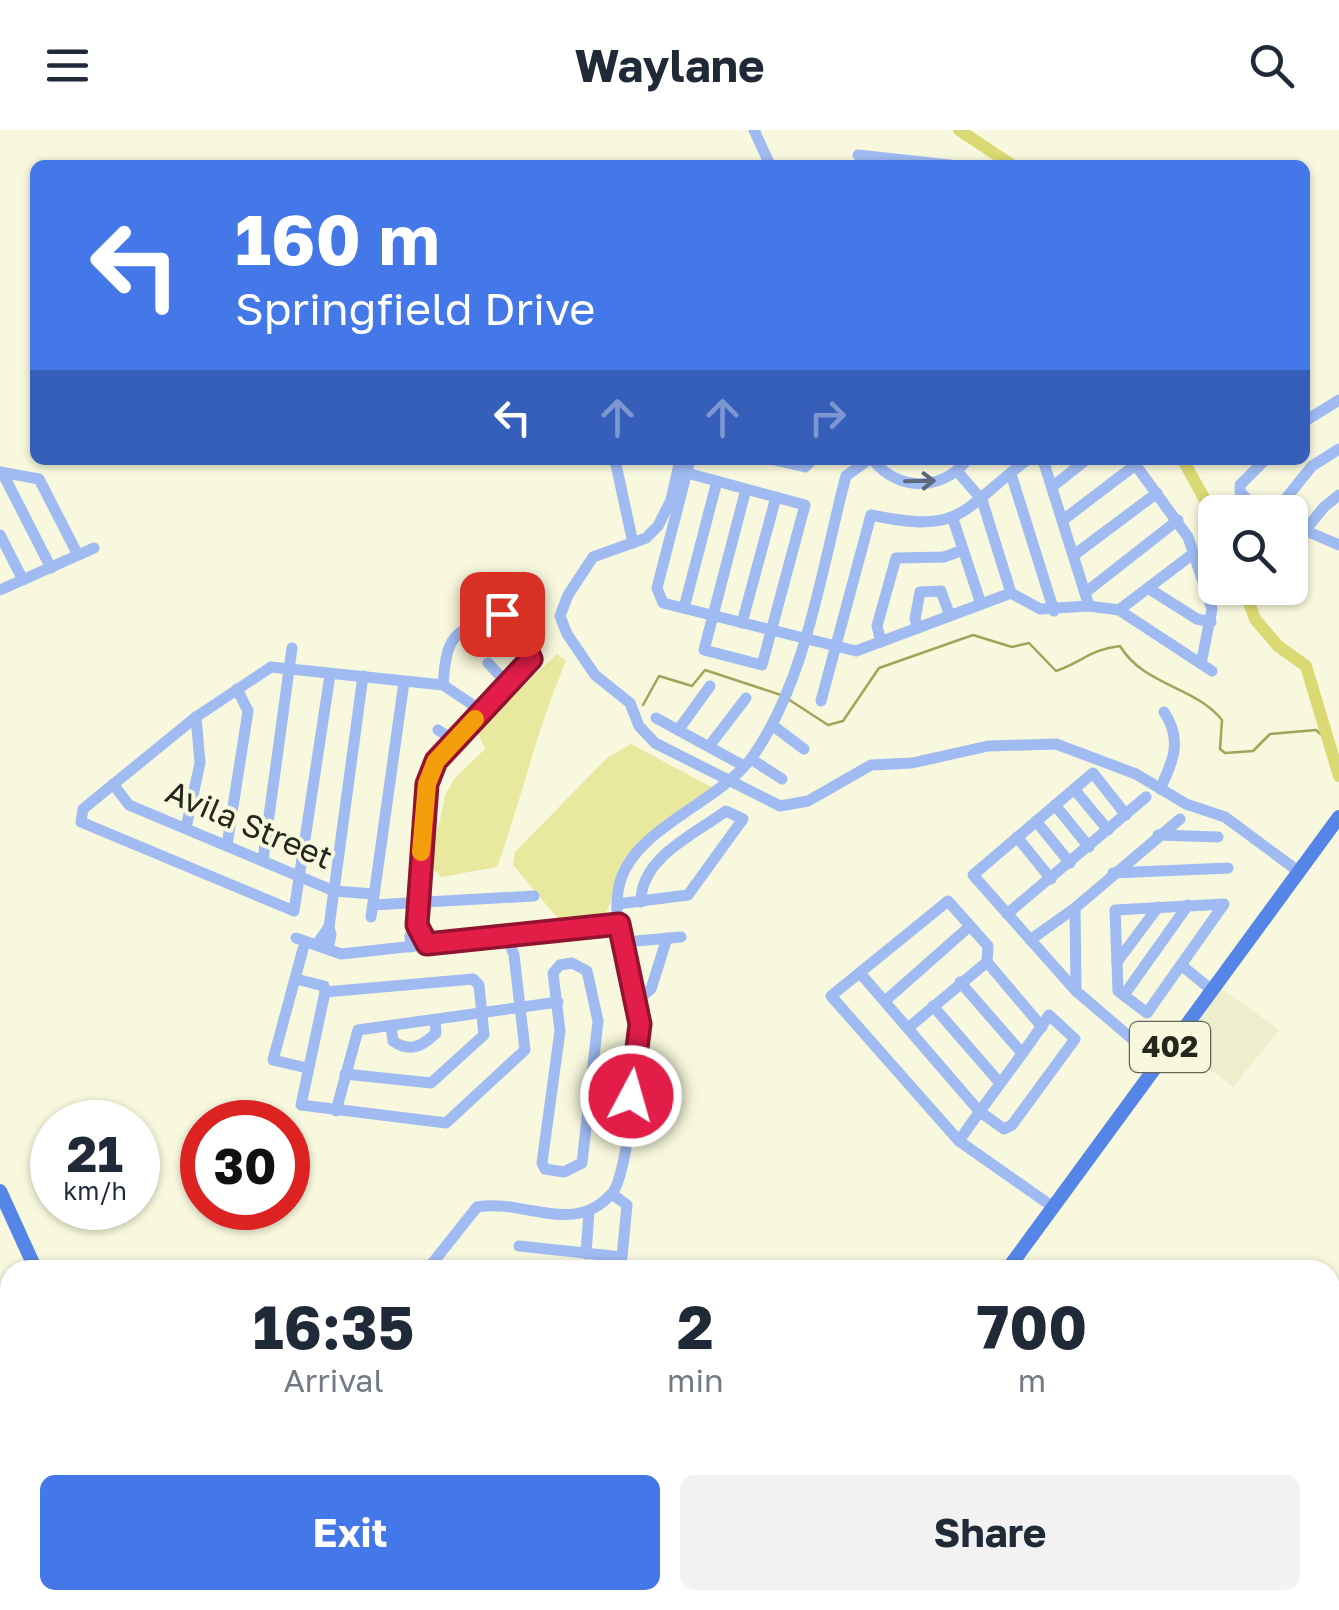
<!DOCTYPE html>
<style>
:root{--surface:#fff;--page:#f2f2f3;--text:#1f2937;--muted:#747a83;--accent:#4477e8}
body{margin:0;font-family:"Golos Text",sans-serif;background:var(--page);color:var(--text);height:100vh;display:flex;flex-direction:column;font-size:38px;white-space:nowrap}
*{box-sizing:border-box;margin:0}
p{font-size:32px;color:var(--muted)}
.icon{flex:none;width:55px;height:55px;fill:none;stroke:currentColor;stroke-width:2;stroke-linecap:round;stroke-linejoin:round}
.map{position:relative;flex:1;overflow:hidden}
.drawer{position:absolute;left:0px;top:1130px;width:1340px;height:350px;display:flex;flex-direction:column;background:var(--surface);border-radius:30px 30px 0 0;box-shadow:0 2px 8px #0004}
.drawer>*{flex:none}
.top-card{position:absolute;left:30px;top:30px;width:1280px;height:305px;border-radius:15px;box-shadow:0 2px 8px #0004;background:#4477e8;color:#fff;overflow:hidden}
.fabs{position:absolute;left:1198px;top:365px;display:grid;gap:20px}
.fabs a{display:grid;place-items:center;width:110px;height:110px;border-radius:15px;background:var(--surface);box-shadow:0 2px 8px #0004;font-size:50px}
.speed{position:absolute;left:30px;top:970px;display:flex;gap:20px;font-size:50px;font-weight:700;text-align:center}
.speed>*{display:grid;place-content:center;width:130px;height:130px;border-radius:50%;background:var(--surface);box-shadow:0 2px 8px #0004;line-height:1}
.speed small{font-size:25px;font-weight:400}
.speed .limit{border:15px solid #d22;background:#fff;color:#111}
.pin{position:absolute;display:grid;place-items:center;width:85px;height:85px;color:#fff;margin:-42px;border-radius:20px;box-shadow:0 5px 15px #0006}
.me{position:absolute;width:110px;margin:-55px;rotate:6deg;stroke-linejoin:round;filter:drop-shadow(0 0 8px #0008)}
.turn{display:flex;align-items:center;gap:35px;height:210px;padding:0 40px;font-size:45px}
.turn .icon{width:130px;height:130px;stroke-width:2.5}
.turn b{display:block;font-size:70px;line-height:85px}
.lanes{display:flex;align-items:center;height:95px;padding:0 40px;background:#0003;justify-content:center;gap:50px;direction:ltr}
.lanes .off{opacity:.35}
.eta{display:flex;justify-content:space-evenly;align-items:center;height:170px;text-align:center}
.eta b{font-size:60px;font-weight:700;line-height:70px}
.primary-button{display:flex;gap:20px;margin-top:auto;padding:20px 40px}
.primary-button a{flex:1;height:115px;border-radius:15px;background:var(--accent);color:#fff;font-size:40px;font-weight:700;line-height:115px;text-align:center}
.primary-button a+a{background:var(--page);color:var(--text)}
header{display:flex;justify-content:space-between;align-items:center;height:130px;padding:0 40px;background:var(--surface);font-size:45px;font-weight:700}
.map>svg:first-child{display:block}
.built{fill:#edeecb}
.green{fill:#e8e89f}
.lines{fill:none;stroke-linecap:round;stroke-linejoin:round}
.stream{stroke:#a4a359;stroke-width:2.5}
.river{stroke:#dad973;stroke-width:12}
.minor{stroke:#9fbbf2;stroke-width:11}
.major{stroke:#5685e8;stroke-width:14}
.oneway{stroke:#5c697c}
.route-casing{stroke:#92132f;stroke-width:25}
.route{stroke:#e11d48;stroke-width:18}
.slow{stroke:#f59e0b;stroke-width:18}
.labels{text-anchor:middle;stroke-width:8;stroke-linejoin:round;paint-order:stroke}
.shield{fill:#f7f8dd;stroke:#646556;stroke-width:2.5}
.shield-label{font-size:30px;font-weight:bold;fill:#25261c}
.street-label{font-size:32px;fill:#25261c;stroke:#f7f8dd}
</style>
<header><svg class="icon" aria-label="menu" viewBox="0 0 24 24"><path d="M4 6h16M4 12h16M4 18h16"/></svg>Waylane<svg class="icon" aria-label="search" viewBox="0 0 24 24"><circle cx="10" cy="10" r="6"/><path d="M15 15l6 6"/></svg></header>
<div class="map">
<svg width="1339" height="1480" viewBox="0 0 1339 1480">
<rect width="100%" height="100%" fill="#f7f8dd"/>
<g class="built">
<path d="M1222,859L1279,900L1233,957L1179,915Z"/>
<path d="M1330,1382H1339V1480H1324L1328,1479L1330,1470Z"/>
<path d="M326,1470H467L477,1480H336Z"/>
</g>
<g class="green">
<path d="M557,524L566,531C537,598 522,668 497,737L441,747L421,726L439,695L445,666L454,649L485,619L477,600Z"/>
<path d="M631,614L713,658C682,681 641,701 621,735C612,751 615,772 603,787L561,792L513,735L515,722L607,628Z"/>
</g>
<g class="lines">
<g class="stream">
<path d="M788,569L828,595L843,591L879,538L973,505L1012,517L1029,513L1056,541C1082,532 1091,519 1120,516C1144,556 1195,556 1222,590L1220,619L1225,623L1253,621L1270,604L1316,600L1326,609"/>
<path d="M643,575L659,546L692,556L705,540L781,565"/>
</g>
<g class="river">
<path d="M959,0L1012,35"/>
<path d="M1183,330L1215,388"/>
<path d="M1244,458L1255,489L1278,516L1306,536L1339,646"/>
<path d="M0,1273L10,1287"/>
<path d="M78,1470L81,1480"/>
</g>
<g class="minor">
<path d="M754,0L770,35"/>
<path d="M858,25L950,35"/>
<path d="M1305,291L1339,270"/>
<path d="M615,330L633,413"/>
<path d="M680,330L671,370L658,396L646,408L593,427L568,465L560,486L567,504L595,545L630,573L639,596L655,613L780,676L808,671L871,635L912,633L988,616L1056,614L1136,644L1186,674L1225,687L1298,741"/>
<path d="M690,330L657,458L663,473L856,521L1011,463L1040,479L1089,476L1119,480L1212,541"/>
<path d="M775,330L805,337L812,330"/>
<path d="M873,330C899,362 942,361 967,330"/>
<path d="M1043,330L1089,476"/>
<path d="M1132,330L1188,407L1212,479L1201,534"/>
<path d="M957,341L982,370L1011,463"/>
<path d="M0,342L39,349L78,425"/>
<path d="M2,342L51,438"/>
<path d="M687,343L805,375L762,535L704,520L746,359"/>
<path d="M1011,344L1054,481"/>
<path d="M1052,357L1086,330"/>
<path d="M1260,382L1240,362V355L1265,330"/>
<path d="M1275,382L1312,336L1339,319"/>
<path d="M953,389L981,474"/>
<path d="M1063,390L1134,336"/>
<path d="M1290,394L1339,415"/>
<path d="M1307,398L1324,377L1339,365"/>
<path d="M0,405L23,450"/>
<path d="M1074,425L1157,363"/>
<path d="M1148,458L1197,489L1211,492"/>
<path d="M0,460L94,418"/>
<path d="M1086,462L1178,390"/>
<path d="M684,478L717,351"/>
<path d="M1119,480L1194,423"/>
<path d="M742,493L776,367"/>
<path d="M918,498L915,489L920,462L941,461L950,486"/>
<path d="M881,512L877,496L896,428L944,427L963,420"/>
<path d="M488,533L508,554"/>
<path d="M330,545L294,781L81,692L83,679L196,587L271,537L443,555L482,581"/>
<path d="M821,571L871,385C964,405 960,380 1027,330"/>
<path d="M656,588L744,636"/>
<path d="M772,595L804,619"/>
<path d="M679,599L710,556"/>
<path d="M438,600L455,611"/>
<path d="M710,615L746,568"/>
<path d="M751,629L782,649"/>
<path d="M113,654L129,675L334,761L374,764"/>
<path d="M1074,659L1108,700"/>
<path d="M1160,659C1173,631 1183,610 1164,582"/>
<path d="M1055,675L1089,717"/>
<path d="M1126,685L1093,643L973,745L1076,861L1158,931"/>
<path d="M1036,691L1070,733"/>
<path d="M186,698L200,633L196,587"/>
<path d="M1158,705L1218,707"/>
<path d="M1017,707L1051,749"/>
<path d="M227,715L248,581L237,559"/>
<path d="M263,730L292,518"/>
<path d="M1113,743L1228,738"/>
<path d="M617,774L688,765L743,689L726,681C695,704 640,728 641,772"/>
<path d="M1224,774L1147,883L1118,861L1115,780Z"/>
<path d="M373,775L534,766"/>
<path d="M1075,778L1076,861"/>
<path d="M1007,784L1146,667"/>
<path d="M371,787L404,552"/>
<path d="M329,797L363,546"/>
<path d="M296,808L341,824L619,794"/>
<path d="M1030,810L1075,778L1180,689"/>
<path d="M636,811L681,807"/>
<path d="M317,814L329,797L331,805L328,819"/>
<path d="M411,817L410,806L417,795L427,654L435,631L531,529L513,489L502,483C453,503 447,502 443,555"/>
<path d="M303,819L273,930L307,938"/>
<path d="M1117,832L1158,777"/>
<path d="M572,833L587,841L598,891L582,1033L564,1042L545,1039L542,1033L560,901L553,843L560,835Z"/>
<path d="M1181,835L1213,861"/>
<path d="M860,843L979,981L1004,999L1012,995L1075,909L1049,885C1021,928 988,968 959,1011"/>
<path d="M296,849L324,856L325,862L473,849L479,855L484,905L431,953L345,944"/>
<path d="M960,852L1021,922"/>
<path d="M325,862L301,975L446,993L525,920L514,825L507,807"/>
<path d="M1124,865L1188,775"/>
<path d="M636,871L651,859L667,808"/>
<path d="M885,871L970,796"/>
<path d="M933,876L999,952"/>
<path d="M391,896L393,911C410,923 423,916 436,903L435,890"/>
<path d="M1042,897L987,832L988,816L948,771L831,866L959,1011L1053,1077"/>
<path d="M908,898L987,832"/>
<path d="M336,981L358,900L558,872"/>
<path d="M519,1116L622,1127L627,1075L612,1064"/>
<path d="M586,1124L589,1081"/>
<path d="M427,1140L477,1077C523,1068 575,1108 613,1062C627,1045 641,917 639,891C636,845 606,795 621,749C638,697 720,672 753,626C807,549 822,436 846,346L868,330"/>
<path d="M0,1259L10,1266"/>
<path d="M0,1306L10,1308"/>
<path d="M1330,1375H1339"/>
<path d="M0,1411L10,1412"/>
<path d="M732,1470L742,1480"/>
<path d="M869,1470L880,1480"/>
<path d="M6,1480L10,1436"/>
<path d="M33,1480L34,1470"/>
<path d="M63,1480L64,1470"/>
<path d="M117,1480L138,1470"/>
<path d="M179,1480L193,1474"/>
</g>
<g class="major">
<path d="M0,1061L36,1140"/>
<path d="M1007,1140L1339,687"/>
<path d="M305,1470L315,1480"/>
<path d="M757,1480L765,1470"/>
</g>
</g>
<defs><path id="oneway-shaft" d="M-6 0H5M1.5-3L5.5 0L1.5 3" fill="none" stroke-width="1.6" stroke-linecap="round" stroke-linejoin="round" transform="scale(2.5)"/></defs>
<use class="oneway" href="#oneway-shaft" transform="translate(920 351) rotate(-1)"/>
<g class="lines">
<defs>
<path id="route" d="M502,484L513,489L531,529L436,631L427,654L417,795L427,814L619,794L640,894L631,966"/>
</defs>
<use href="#route" class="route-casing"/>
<use href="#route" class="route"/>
<path class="slow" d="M421,722L427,654L436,631L475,589"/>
</g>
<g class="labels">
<rect class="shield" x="1130" y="892" width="80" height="50" rx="8"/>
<g class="shield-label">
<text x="1170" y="927">402</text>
</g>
<g class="street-label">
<text transform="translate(249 695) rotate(23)" y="11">Avila Street</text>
</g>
</g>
</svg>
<div class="fabs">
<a><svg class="icon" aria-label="search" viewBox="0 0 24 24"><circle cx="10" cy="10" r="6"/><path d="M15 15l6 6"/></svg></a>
</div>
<div class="speed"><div>21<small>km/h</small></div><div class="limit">30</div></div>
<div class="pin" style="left:502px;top:484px;background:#d93025"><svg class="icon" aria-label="arrive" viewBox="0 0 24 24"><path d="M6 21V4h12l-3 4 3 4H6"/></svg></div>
<svg class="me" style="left:631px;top:966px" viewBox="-20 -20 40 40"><circle r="17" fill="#e11d48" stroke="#fff" stroke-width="3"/><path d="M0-11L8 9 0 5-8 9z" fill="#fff"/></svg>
<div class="top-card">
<div class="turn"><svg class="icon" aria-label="left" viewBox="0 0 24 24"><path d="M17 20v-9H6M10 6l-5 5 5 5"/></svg><div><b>160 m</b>Springfield Drive</div></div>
<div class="lanes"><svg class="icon" aria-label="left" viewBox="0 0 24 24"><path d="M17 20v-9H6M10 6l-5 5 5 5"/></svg><svg class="icon off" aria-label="ahead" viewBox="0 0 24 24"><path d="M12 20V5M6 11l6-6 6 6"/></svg><svg class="icon off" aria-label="ahead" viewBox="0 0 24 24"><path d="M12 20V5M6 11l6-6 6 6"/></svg><svg class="icon off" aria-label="right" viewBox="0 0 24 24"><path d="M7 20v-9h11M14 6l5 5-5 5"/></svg></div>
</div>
<section class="drawer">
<div class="eta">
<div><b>16:35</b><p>Arrival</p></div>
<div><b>2</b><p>min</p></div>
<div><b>700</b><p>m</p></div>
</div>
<div class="primary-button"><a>Exit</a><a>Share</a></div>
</section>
</div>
